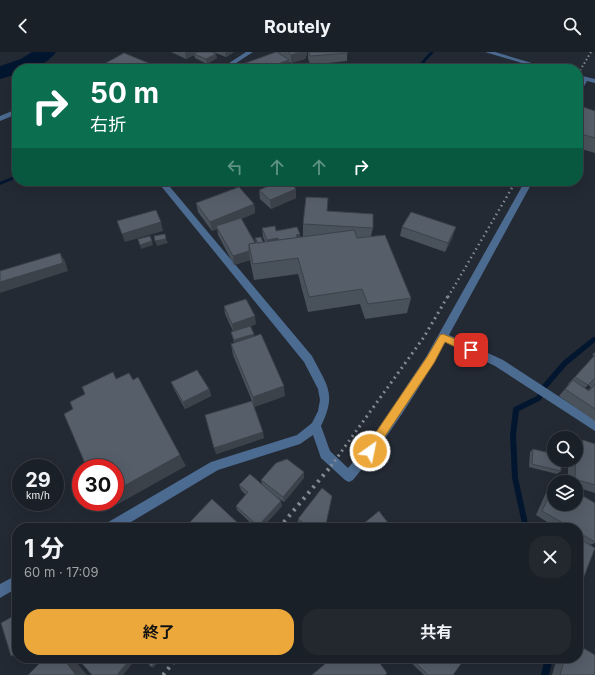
<!DOCTYPE html>
<html lang="ja">
<meta charset="utf-8">
<style>
:root{--surface:#1a2027;--page:#23282f;--text:#f1f3f6;--muted:#9fa3a7;--line:#383e44;--accent:#eda83b}
body{margin:0;font-family:Inter,"Noto Sans JP",sans-serif;background:var(--page);color:var(--text);height:100vh;display:flex;flex-direction:column;font-size:15px;white-space:nowrap}
*{box-sizing:border-box;margin:0}
p{font-size:13px;color:var(--muted)}
.icon{flex:none;width:22px;height:22px;fill:none;stroke:currentColor;stroke-width:2;stroke-linecap:round;stroke-linejoin:round}
.map{position:relative;flex:1;overflow:hidden}
.side{position:absolute;left:12px;top:471px;width:571px;height:140px;display:flex;flex-direction:column;background:var(--surface);border-radius:16px;box-shadow:0 4px 16px #0002,0 0 0 1px var(--line)}
.side>*{flex:none}
.guide{position:absolute;left:12px;top:12px;width:571px;height:122px;border-radius:16px;box-shadow:0 4px 16px #0002,0 0 0 1px var(--line);background:#0b6e4f;color:#fff;overflow:hidden}
.tools{position:absolute;left:547px;top:379px;display:grid;gap:8px}
.tools a{display:grid;place-items:center;width:36px;height:36px;border-radius:50%;background:var(--surface);box-shadow:0 4px 16px #0002,0 0 0 1px var(--line);font-size:20px}
.speed{position:absolute;left:12px;top:407px;display:flex;gap:8px;font-size:20px;font-weight:700;text-align:center}
.speed>*{display:grid;place-content:center;width:52px;height:52px;border-radius:50%;background:var(--surface);box-shadow:0 4px 16px #0002,0 0 0 1px var(--line);line-height:1}
.speed small{font-size:10px;font-weight:400}
.speed .limit{border:6px solid #d22;background:#fff;color:#111}
.pin{position:absolute;display:grid;place-items:center;width:34px;height:34px;color:#fff;margin:-17px;border-radius:8px;box-shadow:0 2px 6px #0006}
.me{position:absolute;width:44px;margin:-22px;rotate:33deg;stroke-linejoin:round;filter:drop-shadow(0 0 3px #0008)}
.turn{display:flex;align-items:center;gap:14px;height:84px;padding:0 12px;font-size:18px}
.turn .icon{width:52px;height:52px;stroke-width:2.5}
.turn b{display:block;font-size:28px;line-height:34px}
.lanes{display:flex;align-items:center;height:38px;padding:0 12px;background:#0003;justify-content:center;gap:20px;direction:ltr}
.lanes .off{opacity:.35}
.round{display:grid;place-items:center;flex:none;width:42px;height:42px;border-radius:16px;background:var(--page)}
.headline{display:flex;align-items:center;justify-content:space-between;height:68px;padding:0 12px}
h1{font-size:24px;font-weight:700;line-height:30px}
.button{display:flex;gap:8px;margin-top:auto;padding:8px 12px}
.button a{flex:1;height:46px;border-radius:16px;background:var(--accent);color:#111;font-size:16px;font-weight:700;line-height:46px;text-align:center}
.button a+a{background:var(--page);color:var(--text)}
header{display:flex;justify-content:space-between;align-items:center;height:52px;padding:0 12px;background:var(--surface);font-size:18px;font-weight:700}
.map>svg:first-child{display:block}
.lines{fill:none;stroke-linecap:round;stroke-linejoin:round}
.stream{fill:#02162f;fill-rule:evenodd}
.river{fill:#02162f;fill-rule:evenodd}
.minor{fill:#4c6b91;fill-rule:evenodd}
.rail-far3{stroke:#848a92;stroke-width:2;stroke-dasharray:1.5 2.5;stroke-linecap:butt}
.rail-far2{stroke:#848a92;stroke-width:2.5;stroke-dasharray:1.5 3.5;stroke-linecap:butt}
.rail-far1{stroke:#848a92;stroke-width:3;stroke-dasharray:2 4;stroke-linecap:butt}
.rail{stroke:#848a92;stroke-width:4;stroke-dasharray:2.5 5;stroke-linecap:butt}
.wall{fill:#49515a;fill-rule:evenodd}
.shaded-wall{fill:#3c424a}
.building{fill:#555e69;stroke:#3c424a}
.route{fill:#eda83b;stroke:#9a6d26}
</style>
<header><svg class="icon" aria-label="back" viewBox="0 0 24 24"><path d="M15 5l-7 7 7 7"/></svg>Routely<svg class="icon" aria-label="search" viewBox="0 0 24 24"><circle cx="10" cy="10" r="6"/><path d="M15 15l6 6"/></svg></header>
<div class="map">
<svg width="595" height="623" viewBox="0 0 595 623">
<rect width="100%" height="100%" fill="#232a34"/>
<g class="lines">
<g class="stream">
<path d="M430,0H434L419,17H415Z"/>
<path d="M17,123V126L0,133V130Z"/>
<path d="M593,285H595V290L567,313L547,336L541,348L519,359L516,383L518,426L529,476H523L512,426L510,383L513,357L514,355L537,344L543,332L563,309Z"/>
<path d="M545,606H553L549,623H541Z"/>
</g>
<path class="river" d="M32,0H56C51,7 39,16 31,17C26,18 21,17 17,17V22L0,27V14L21,7Z"/>
<g class="minor">
<path d="M246,0H253L227,17H220Z"/>
<path d="M485,0H495L552,17H542Z"/>
<path d="M578,23L595,27V31L587,29L580,41L578,42V34L582,28L578,27Z"/>
<path d="M17,57V62L0,69V64Z"/>
<path d="M157,129H165L312,304C327,334 337,341 321,374L330,399L348,416L366,395L426,305L525,129H533L449,283L503,308L595,368V379L495,314L445,290C419,338 388,386 353,428L349,430L345,428L321,406L313,383L300,392L218,418L121,476H103L105,472L211,410L297,383L312,371L318,359L320,348L318,337L304,310Z"/>
<path d="M17,523V536L0,546V532Z"/>
</g>
<path class="rail-far3" d="M578,22L591,0"/>
<path class="rail-far2" d="M448,245L516,129"/>
<path class="rail-far1" d="M331,414L424,285L448,244"/>
<g class="rail">
<path d="M279,476L332,413"/>
<path d="M163,623L177,606"/>
</g>
</g>
<g class="wall">
<path d="M171,0H198L195,2L217,6L207,12L195,6L194,3L186,7Z"/>
<path d="M213,0H234L226,5Z"/>
<path d="M278,0H307V3L306,4L305,7L291,11L289,10V17Z"/>
<path d="M308,0H347V9L310,13L308,6Z"/>
<path d="M595,59V101L578,96V64Z"/>
<path d="M296,137V146L271,157L260,147L259,138Z"/>
<path d="M196,151L254,152L255,161L241,167L256,191L255,186L263,190H265L263,185L262,176L300,182V185H303V172L327,159L373,176L371,184L411,246L407,261L365,267L360,252L308,260L298,222L254,228L250,208L234,213L218,183L217,177L212,179L198,160Z"/>
<path d="M402,175L453,184L445,200L400,184Z"/>
<path d="M224,254L256,272L251,274L254,282V285L285,344L254,355L264,386L216,402L252,349L233,303L231,292L234,291L231,280L233,279L225,262Z"/>
<path d="M595,300V369L559,344L569,332H568L594,304L592,303ZM588,333L591,335L588,338L585,336Z"/>
<path d="M171,330L209,337L211,344L185,357L174,337Z"/>
<path d="M583,388L595,392V441L576,435V430H568V408H576V394Z"/>
<path d="M533,397L561,419L557,422L529,415L530,400Z"/>
<path d="M304,420V426L284,450L277,445L282,454L262,476H256L237,458L236,454L246,443L241,438L239,433L262,432L261,428Z"/>
<path d="M554,430V452L595,451V491L590,493L583,527L578,529V476H547L552,473L536,463L549,434Z"/>
<path d="M332,444L325,476H304L298,471V467Z"/>
<path d="M406,606H465L453,623H424Z"/>
<path d="M557,606H578L595,623H552Z"/>
</g>
<g class="shaded-wall">
<path d="M185,0H195V2H194V3L186,7Z"/>
<path d="M226,0H234L226,5L225,1Z"/>
<path d="M300,0H307V3L306,4L305,7L291,11V3Z"/>
<path d="M216,2L217,6L207,12L206,7Z"/>
<path d="M289,8V17H264Z"/>
<path d="M296,137V146L271,157L270,148Z"/>
<path d="M254,152L255,161L218,176L216,174L217,177L212,179L210,170Z"/>
<path d="M161,170L163,179L125,190L122,182Z"/>
<path d="M456,175L453,184L445,200L448,191Z"/>
<path d="M300,182V191L296,183Z"/>
<path d="M278,186V195L267,197V188Z"/>
<path d="M166,187L168,191L157,194L155,189Z"/>
<path d="M152,189L153,193L141,197L140,193Z"/>
<path d="M249,199L250,208L234,213L233,204Z"/>
<path d="M60,201L65,209L68,219L0,241V230Z"/>
<path d="M255,264L256,272L234,280L232,272Z"/>
<path d="M254,282V286L234,292V288Z"/>
<path d="M284,334L285,344L254,355L253,345Z"/>
<path d="M209,337L211,344L185,357L183,350Z"/>
<path d="M263,380L264,386L216,402L214,396Z"/>
<path d="M180,403L186,414L111,456L104,450H115V439Z"/>
<path d="M304,420V426L284,450L283,445Z"/>
<path d="M281,449L282,454L262,476H259L258,474Z"/>
<path d="M240,473L241,476H237Z"/>
<path d="M17,600V604H11Z"/>
<path d="M63,606H73L87,623H76Z"/>
<path d="M122,606H127L132,612L123,623H117Z"/>
<path d="M160,606H162L153,616L151,615Z"/>
<path d="M209,606H211L208,610H207Z"/>
</g>
<g class="building">
<path d="M198,0H212L216,2L206,7L194,2Z"/>
<path d="M276,0H277L289,8L264,17H229Z"/>
<path d="M288,0H300L291,3Z"/>
<path d="M309,0H347L348,1L310,4Z"/>
<path d="M124,1L163,17H95Z"/>
<path d="M583,55L595,59V86L578,81V64Z"/>
<path d="M281,129H288L296,137L270,148L259,138Z"/>
<path d="M239,135L254,152L210,170L196,151Z"/>
<path d="M306,145L328,146L327,159L373,162V176L303,172Z"/>
<path d="M156,158L161,170L122,182L117,169Z"/>
<path d="M411,160L456,175L448,191L402,175Z"/>
<path d="M241,166L255,191L249,192V199L233,204L216,174Z"/>
<path d="M275,174L276,179L297,175L300,182L296,183L298,186L278,188V186L267,188L262,176Z"/>
<path d="M354,178L357,186L385,183L411,246L368,252L362,237L309,245L298,206L253,212L249,192Z"/>
<path d="M165,182L166,187L155,189L154,184Z"/>
<path d="M150,184L152,189L140,193L138,187Z"/>
<path d="M261,185L263,190L258,191L255,186Z"/>
<path d="M60,201L63,211L0,230V219Z"/>
<path d="M246,247L255,264L232,272L224,254Z"/>
<path d="M250,274L254,282L234,288L231,280Z"/>
<path d="M261,282L284,334L253,345L231,292Z"/>
<path d="M595,303V326L588,333L575,325Z"/>
<path d="M197,318L209,337L183,350L171,330Z"/>
<path d="M113,320L116,327L129,321L133,328L138,325L180,403L115,439V416H87L64,362L73,357L70,350L85,342L82,335Z"/>
<path d="M573,328L589,339L595,332V357L565,337Z"/>
<path d="M252,349L263,380L214,396L205,363Z"/>
<path d="M583,388L595,392V433L575,427L576,395L582,397Z"/>
<path d="M533,397L554,402V408H561V419L532,412Z"/>
<path d="M287,407L304,420L283,445L261,428L276,411Z"/>
<path d="M250,422L281,449L258,474L236,454L248,440L239,433Z"/>
<path d="M554,433V452H576V440L595,451V490L578,480V476H572L542,459Z"/>
<path d="M322,436L332,444L326,472L323,476H310L298,467Z"/>
<path d="M212,447L240,473L237,476H192L188,472Z"/>
<path d="M379,459L392,476H358Z"/>
<path d="M295,471L301,476H290Z"/>
<path d="M554,472L561,476H552Z"/>
<path d="M578,486L595,496L583,527L578,524Z"/>
<path d="M17,562V600L11,604L1,571Z"/>
<path d="M578,593L595,603V623H560L565,606H578Z"/>
<path d="M45,606H63L76,623H28Z"/>
<path d="M77,606H122L127,611L117,623H92Z"/>
<path d="M144,606H160L151,615Z"/>
<path d="M203,606H209L207,610Z"/>
<path d="M332,606H376L387,621L385,623H312Z"/>
<path d="M411,606H465L453,623H428Z"/>
</g>
<path class="route" d="M443,282L474,295L476,298L474,301H468L445,290L434,311L373,402L370,404L366,402L365,399L366,395L427,305L440,283Z"/>
</svg>
<div class="tools">
<a><svg class="icon" aria-label="search" viewBox="0 0 24 24"><circle cx="10" cy="10" r="6"/><path d="M15 15l6 6"/></svg></a>
<a><svg class="icon" aria-label="layers" viewBox="0 0 24 24"><path d="M12 4l9 5-9 5-9-5zM3 14l9 5 9-5"/></svg></a>
</div>
<div class="speed"><div>29<small>km/h</small></div><div class="limit">30</div></div>
<div class="pin" style="left:471px;top:298px;background:#d93025"><svg class="icon" aria-label="arrive" viewBox="0 0 24 24"><path d="M6 21V4h12l-3 4 3 4H6"/></svg></div>
<svg class="me" style="left:370px;top:399px" viewBox="-20 -20 40 40"><circle r="17" fill="#eda83b" stroke="#fff" stroke-width="3"/><path d="M0-11L8 9 0 5-8 9z" fill="#fff"/></svg>
<div class="guide">
<div class="turn"><svg class="icon" aria-label="right" viewBox="0 0 24 24"><path d="M7 20v-9h11M14 6l5 5-5 5"/></svg><div><b>50 m</b>右折</div></div>
<div class="lanes"><svg class="icon off" aria-label="left" viewBox="0 0 24 24"><path d="M17 20v-9H6M10 6l-5 5 5 5"/></svg><svg class="icon off" aria-label="ahead" viewBox="0 0 24 24"><path d="M12 20V5M6 11l6-6 6 6"/></svg><svg class="icon off" aria-label="ahead" viewBox="0 0 24 24"><path d="M12 20V5M6 11l6-6 6 6"/></svg><svg class="icon" aria-label="right" viewBox="0 0 24 24"><path d="M7 20v-9h11M14 6l5 5-5 5"/></svg></div>
</div>
<section class="side">
<div class="headline"><div><h1>1 分</h1><p>60 m · 17:09</p></div><a class="round"><svg class="icon" aria-label="close" viewBox="0 0 24 24"><path d="M6 6l12 12M18 6L6 18"/></svg></a></div>
<div class="button"><a>終了</a><a>共有</a></div>
</section>
</div>
